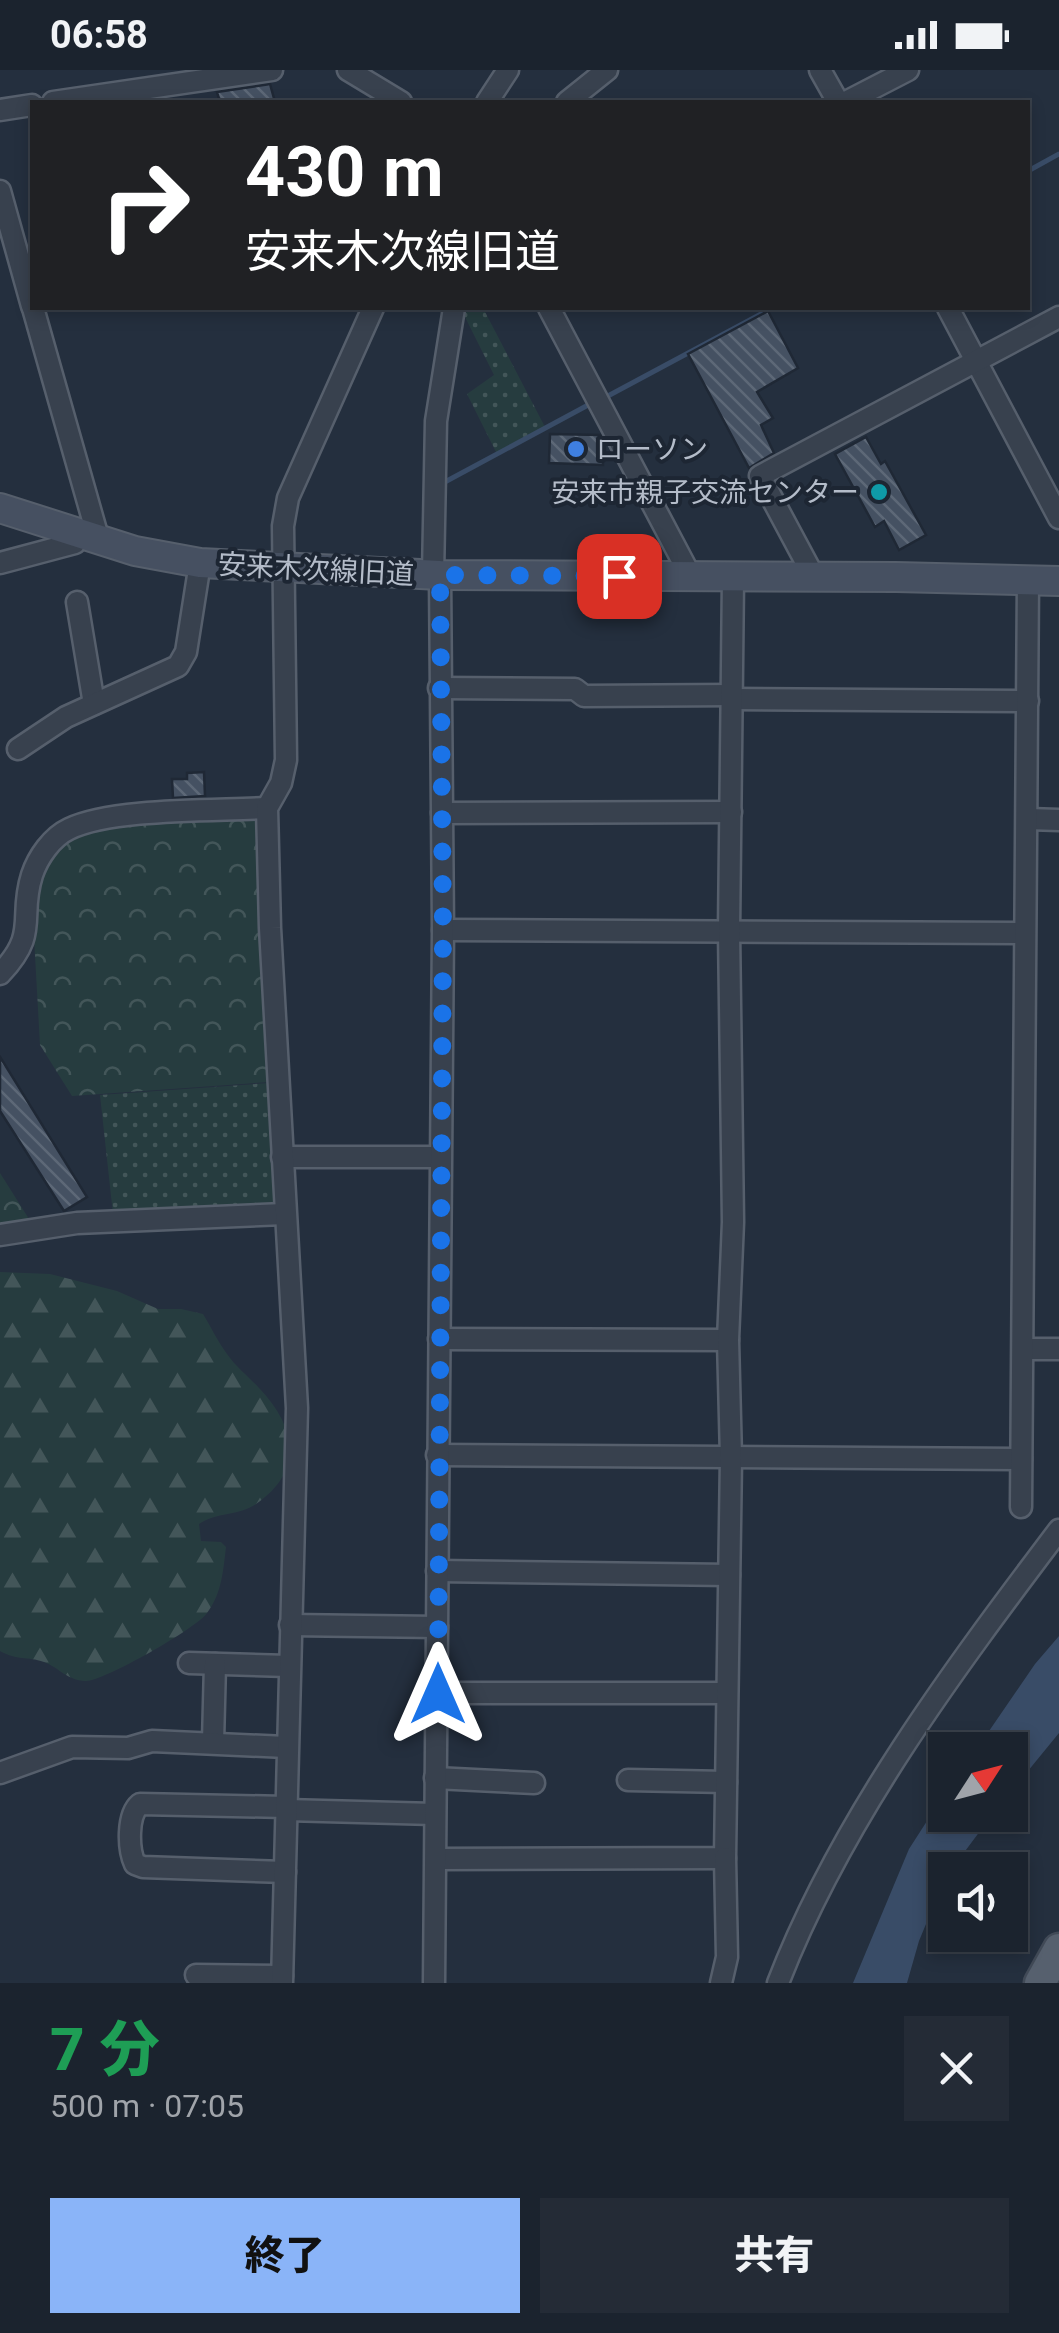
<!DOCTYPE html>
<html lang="ja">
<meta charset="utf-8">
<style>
:root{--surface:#1b232e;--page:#242b36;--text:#f1f3f6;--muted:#a0a4aa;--line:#39404a;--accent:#8ab4f8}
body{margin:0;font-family:Roboto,"Noto Sans JP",sans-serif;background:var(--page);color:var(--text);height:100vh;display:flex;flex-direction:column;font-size:38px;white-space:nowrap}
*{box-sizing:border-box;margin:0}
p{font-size:32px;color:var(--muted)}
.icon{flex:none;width:55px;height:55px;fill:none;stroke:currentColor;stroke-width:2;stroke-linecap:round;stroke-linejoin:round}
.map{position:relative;height:1913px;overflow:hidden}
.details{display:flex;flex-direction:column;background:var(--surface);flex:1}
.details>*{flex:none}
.hud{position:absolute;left:30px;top:30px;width:1000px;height:210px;border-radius:0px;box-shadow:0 5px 15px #0003,0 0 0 2px var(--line);background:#202124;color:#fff;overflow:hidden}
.needle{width:65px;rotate:54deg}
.buttons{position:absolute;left:928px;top:1662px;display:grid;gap:20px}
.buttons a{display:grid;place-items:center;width:100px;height:100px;border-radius:0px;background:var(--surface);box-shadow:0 5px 15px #0003,0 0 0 2px var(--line);font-size:50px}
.pin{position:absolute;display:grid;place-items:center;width:85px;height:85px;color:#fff;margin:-42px;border-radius:20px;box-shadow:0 5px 15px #0006}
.me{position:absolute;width:110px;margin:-55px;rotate:0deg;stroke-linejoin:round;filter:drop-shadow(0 0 8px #0008)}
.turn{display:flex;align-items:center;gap:35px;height:210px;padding:0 50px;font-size:45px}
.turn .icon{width:130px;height:130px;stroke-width:2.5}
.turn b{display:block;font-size:70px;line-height:85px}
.round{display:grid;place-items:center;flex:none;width:105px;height:105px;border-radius:0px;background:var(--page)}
.overview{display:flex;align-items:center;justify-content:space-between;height:170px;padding:0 50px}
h1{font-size:60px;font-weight:800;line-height:75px;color:#1e9e55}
.action{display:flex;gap:20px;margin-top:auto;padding:20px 50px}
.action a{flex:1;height:115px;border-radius:0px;background:var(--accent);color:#111;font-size:40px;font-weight:800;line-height:115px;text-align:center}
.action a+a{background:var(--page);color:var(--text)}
.status{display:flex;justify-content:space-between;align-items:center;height:70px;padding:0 50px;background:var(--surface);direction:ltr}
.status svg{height:28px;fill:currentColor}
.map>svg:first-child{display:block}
.grass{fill:url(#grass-dots)}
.forest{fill:url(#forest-firs)}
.park{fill:url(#park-crowns)}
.water{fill:#394c67}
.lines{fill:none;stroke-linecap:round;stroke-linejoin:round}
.stream{stroke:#394c67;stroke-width:5}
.building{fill:url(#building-back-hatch);stroke:#1f2835;stroke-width:2.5}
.street-casing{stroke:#565f6c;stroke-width:25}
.secondary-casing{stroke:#565f6c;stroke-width:32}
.primary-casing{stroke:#414a57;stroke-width:35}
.street{stroke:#38414e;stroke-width:20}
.secondary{stroke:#465061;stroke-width:28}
.primary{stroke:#56606e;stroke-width:30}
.route{stroke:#1a73e8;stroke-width:18;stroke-dasharray:0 32.4}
.shop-dot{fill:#3f7fe0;stroke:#1d2633;stroke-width:4}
.culture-dot{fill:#0f9aa8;stroke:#1d2633;stroke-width:4}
.labels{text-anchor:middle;stroke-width:8;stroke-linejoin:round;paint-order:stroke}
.poi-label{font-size:28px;fill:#b4bcc9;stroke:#1d2633;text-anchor:start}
.street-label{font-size:28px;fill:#b4bcc9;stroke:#1d2633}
</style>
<div class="status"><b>06:58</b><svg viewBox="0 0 49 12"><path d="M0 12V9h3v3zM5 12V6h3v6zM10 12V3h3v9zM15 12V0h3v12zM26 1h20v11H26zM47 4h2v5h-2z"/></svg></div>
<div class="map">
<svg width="1059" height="1913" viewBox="0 0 1059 1913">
<defs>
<pattern id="grass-dots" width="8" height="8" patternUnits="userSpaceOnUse" patternTransform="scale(2.5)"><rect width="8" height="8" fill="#263c3f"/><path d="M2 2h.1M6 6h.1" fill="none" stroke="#435659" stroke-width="1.8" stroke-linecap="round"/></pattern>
<pattern id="forest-firs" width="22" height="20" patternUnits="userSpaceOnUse" patternTransform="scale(2.5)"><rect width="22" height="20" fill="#263c3f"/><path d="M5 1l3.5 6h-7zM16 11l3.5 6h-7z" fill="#435659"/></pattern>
<pattern id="park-crowns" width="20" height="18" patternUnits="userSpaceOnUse" patternTransform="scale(2.5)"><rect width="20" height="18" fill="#263c3f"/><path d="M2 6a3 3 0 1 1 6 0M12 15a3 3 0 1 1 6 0" fill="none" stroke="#435659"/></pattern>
<pattern id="building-back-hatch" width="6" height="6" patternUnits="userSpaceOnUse" patternTransform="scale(2.5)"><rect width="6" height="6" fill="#455162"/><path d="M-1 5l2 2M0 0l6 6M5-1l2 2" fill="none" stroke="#5d6877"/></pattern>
</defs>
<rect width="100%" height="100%" fill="#242f3e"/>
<g class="grass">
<path d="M465,238H483L545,357L497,384L467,324L494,305L462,241Z"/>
<path d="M269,1013L274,1137L113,1144L100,1025Z"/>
</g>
<path class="forest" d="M0,1202L50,1204L117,1221L158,1239H181L203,1244C211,1257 218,1272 227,1284C236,1297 249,1307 259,1318C296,1357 305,1400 256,1434C239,1446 216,1442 199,1454L201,1471L221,1472L226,1477C223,1501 222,1523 207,1543C197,1558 104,1611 86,1611C66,1610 60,1598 44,1592C27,1586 18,1591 0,1581Z"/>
<g class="park">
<path d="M258,747L269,1012L72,1026L40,975L32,831L52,777L102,755Z"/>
<path d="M0,1103L29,1149L0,1156Z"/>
</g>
<g class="water">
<path d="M1059,1566V1663L1010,1723V1680H976L1035,1594Z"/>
<path d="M945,1723V1745H992L951,1800H945V1808L919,1871L907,1913H853L909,1779Z"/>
</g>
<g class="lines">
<g class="stream">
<path d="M1028,101L1059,84"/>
<path d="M606,327L772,238"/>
<path d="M443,413L590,334"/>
</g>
</g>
<g class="building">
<path d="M270,14L275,32H220L217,22Z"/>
<path d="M768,241L798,298L757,322L773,348L761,355L774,383L749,398L688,284Z"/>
<path d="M550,364L601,365L603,395L549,393Z"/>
<path d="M866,367L881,394L885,391L926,465L899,480L884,451L875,457L835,384Z"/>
<path d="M204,702L205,726L173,728L172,709H187V703Z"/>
<path d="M0,987L87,1127L64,1141L0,1041Z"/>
</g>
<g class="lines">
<defs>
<g id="street">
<path d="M348,0L401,32"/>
<path d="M820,0L838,32"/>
<path d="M53,32L272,0"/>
<path d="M487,32L508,0"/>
<path d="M567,32L607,0"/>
<path d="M846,32L908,0"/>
<path d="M0,40L32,35"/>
<path d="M0,121L32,236"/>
<path d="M33,238L99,471"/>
<path d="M549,238L691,507"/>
<path d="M948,238L1059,448"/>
<path d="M0,493L75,473L80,464"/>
<path d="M433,505L436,351L454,238"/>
<path d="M814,507L760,406L1059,247"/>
<path d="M77,532L94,634"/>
<path d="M439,618L575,619L584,626L733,625"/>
<path d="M733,629L1028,631"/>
<path d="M18,679L66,647L178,596L186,582L200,493"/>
<path d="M442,743L731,742"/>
<path d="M1028,749L1059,750"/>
<path d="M443,860L1024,863"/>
<path d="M0,904C40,862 18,849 32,805C38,787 52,767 69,759C112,738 216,741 267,738"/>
<path d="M282,1087H439"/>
<path d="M0,1165L77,1153L284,1144"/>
<path d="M439,1269L728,1270"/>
<path d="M1024,1279H1059"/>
<path d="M437,1385L1021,1389"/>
<path d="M1021,1437L1028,509"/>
<path d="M437,1501L729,1505"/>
<path d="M290,1555L437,1557"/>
<path d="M189,1593L288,1596"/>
<path d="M437,1623H726"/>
<path d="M213,1672L215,1594"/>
<path d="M0,1703L72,1677L128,1678L152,1671L286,1677"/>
<path d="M435,1708L534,1713"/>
<path d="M628,1710L726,1712"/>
<path d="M286,1740L434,1744"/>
<path d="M437,1789L725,1788L731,1388L728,1270L733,1152L729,861L733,508"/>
<path d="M285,1802L143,1797L135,1794C128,1779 127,1745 140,1734L286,1737"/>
<path d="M196,1905L282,1906"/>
<path d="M282,1913L297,1338L270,858L267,738L281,713L286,690L283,456L288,428L373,238"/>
<path d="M434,1913L443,860L440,505"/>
<path d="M721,1913L727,1887L725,1788"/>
<path d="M778,1913C841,1750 954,1599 1059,1460"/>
</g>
<path id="secondary" d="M0,438L135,481L200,493L440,505L896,507L1059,511"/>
<path id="primary" d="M1040,1913L1059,1879"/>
</defs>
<use href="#street" class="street-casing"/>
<use href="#secondary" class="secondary-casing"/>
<use href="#primary" class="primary-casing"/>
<use href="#street" class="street"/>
<use href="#secondary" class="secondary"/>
<use href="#primary" class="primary"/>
</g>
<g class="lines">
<path class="route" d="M438,1624L443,860L440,505L619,506"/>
</g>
<circle class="shop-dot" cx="576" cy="379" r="10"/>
<circle class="culture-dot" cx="879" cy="422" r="10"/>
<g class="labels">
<g class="poi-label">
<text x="596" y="389">ローソン</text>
<text x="859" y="432" text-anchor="end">安来市親子交流センター</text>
</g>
<g class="street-label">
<text transform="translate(316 499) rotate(3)" y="10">安来木次線旧道</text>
</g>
</g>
</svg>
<div class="buttons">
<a><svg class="needle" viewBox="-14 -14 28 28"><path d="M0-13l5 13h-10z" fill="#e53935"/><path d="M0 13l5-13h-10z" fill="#a0a4aa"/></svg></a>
<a><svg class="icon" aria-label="sound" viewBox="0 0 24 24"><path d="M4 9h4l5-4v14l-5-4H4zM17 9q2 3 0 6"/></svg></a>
</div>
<div class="pin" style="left:619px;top:506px;background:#d93025"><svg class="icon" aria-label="arrive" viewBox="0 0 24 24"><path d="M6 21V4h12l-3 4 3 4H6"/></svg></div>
<svg class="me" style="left:438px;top:1624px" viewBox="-20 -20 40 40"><path d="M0-17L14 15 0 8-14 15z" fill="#1a73e8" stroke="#fff" stroke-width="4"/></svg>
<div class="hud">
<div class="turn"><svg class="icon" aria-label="right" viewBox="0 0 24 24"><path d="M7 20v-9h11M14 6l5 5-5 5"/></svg><div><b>430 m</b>安来木次線旧道</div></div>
</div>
</div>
<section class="details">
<div class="overview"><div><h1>7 分</h1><p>500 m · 07:05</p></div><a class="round"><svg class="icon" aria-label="close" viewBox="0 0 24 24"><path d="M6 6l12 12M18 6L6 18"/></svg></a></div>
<div class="action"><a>終了</a><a>共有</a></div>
</section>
